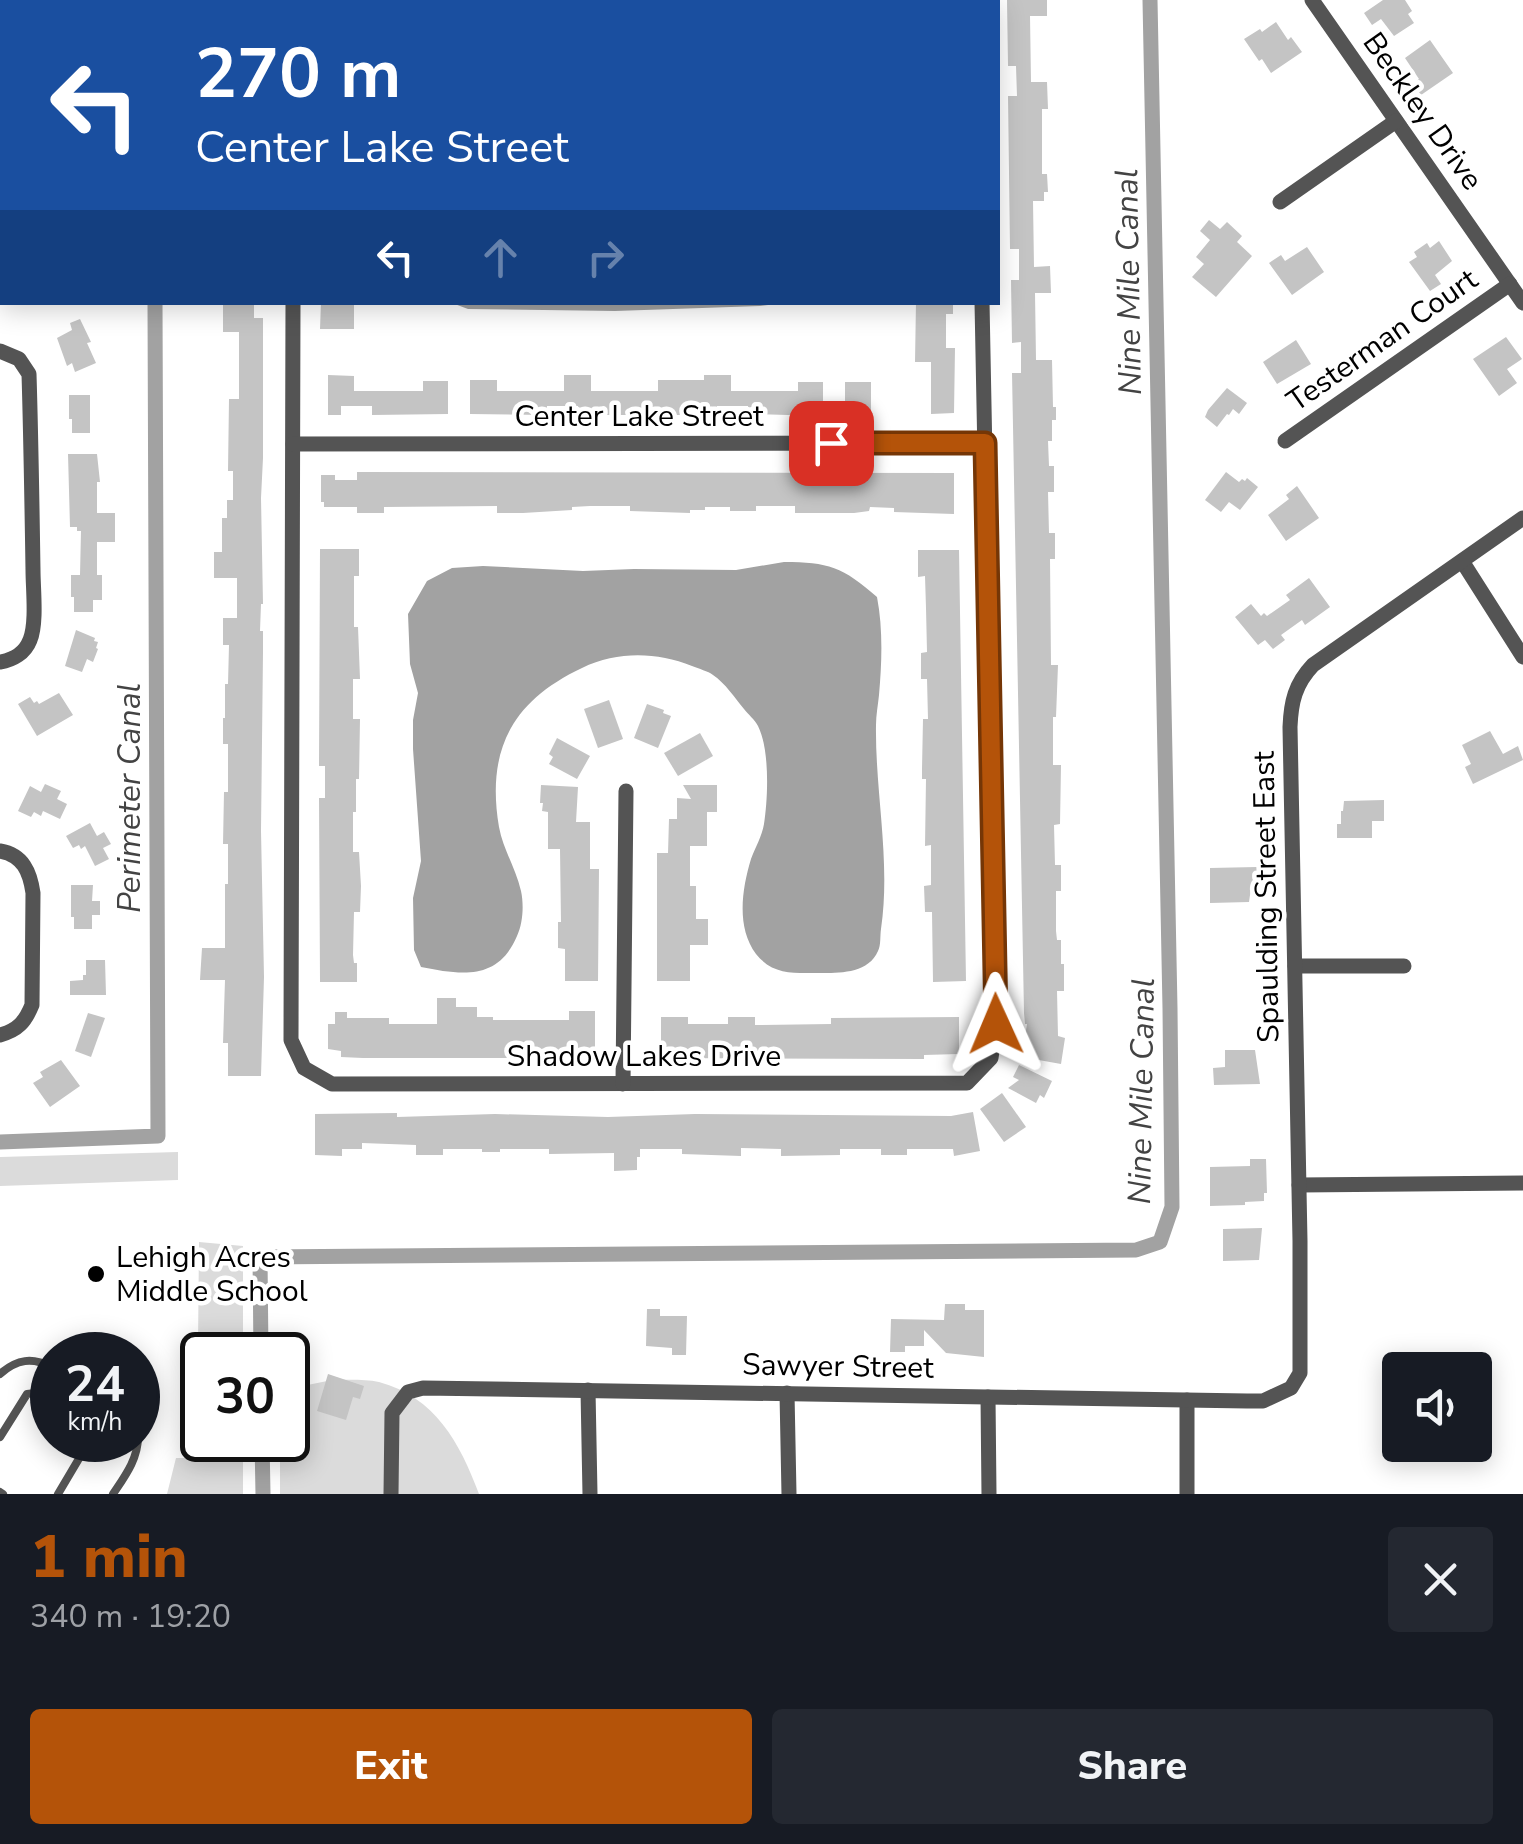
<!DOCTYPE html>
<meta charset="utf-8">
<style>
:root{--surface:#171b24;--page:#242831;--text:#f1f3f6;--muted:#9ea1a6;--accent:#b45309}
body{margin:0;font-family:"Nunito Sans",sans-serif;background:var(--page);color:var(--text);height:100vh;display:flex;flex-direction:column;font-size:38px;white-space:nowrap}
*{box-sizing:border-box;margin:0}
p{font-size:32px;color:var(--muted)}
.icon{flex:none;width:55px;height:55px;fill:none;stroke:currentColor;stroke-width:2;stroke-linecap:round;stroke-linejoin:round}
.map{position:relative;height:1494px;overflow:hidden}
.sheet{display:flex;flex-direction:column;background:var(--surface);flex:1}
.sheet>*{flex:none}
.guide{position:absolute;left:0px;top:0px;width:1000px;height:305px;box-shadow:0 5px 25px #0003;background:#1a4fa0;color:#fff;overflow:hidden}
.fabs{position:absolute;left:1382px;top:1352px;display:grid;gap:20px}
.fabs a{display:grid;place-items:center;width:110px;height:110px;border-radius:10px;background:var(--surface);box-shadow:0 5px 25px #0003;font-size:50px}
.speed{position:absolute;left:30px;top:1332px;display:flex;gap:20px;font-size:50px;font-weight:700;text-align:center}
.speed>*{display:grid;place-content:center;width:130px;height:130px;border-radius:50%;background:var(--surface);box-shadow:0 5px 25px #0003;line-height:1}
.speed small{font-size:25px;font-weight:400}
.speed .limit{border:5px solid #111;border-radius:15px;background:#fff;color:#111}
.pin{position:absolute;display:grid;place-items:center;width:85px;height:85px;color:#fff;margin:-42px;border-radius:20px;box-shadow:0 5px 15px #0006}
.me{position:absolute;width:110px;margin:-55px;rotate:359deg;stroke-linejoin:round;filter:drop-shadow(0 0 8px #0008)}
.turn{display:flex;align-items:center;gap:35px;height:210px;padding:0 30px;font-size:45px}
.turn .icon{width:130px;height:130px;stroke-width:2.5}
.turn b{display:block;font-size:70px;line-height:85px}
.lanes{display:flex;align-items:center;height:95px;padding:0 30px;background:#0003;justify-content:center;gap:50px;direction:ltr}
.lanes .off{opacity:.35}
.round{display:grid;place-items:center;flex:none;width:105px;height:105px;border-radius:10px;background:var(--page)}
.overview{display:flex;align-items:center;justify-content:space-between;height:170px;padding:0 30px}
h1{font-size:60px;font-weight:800;line-height:75px;color:var(--accent)}
.primary-button{display:flex;gap:20px;margin-top:auto;padding:20px 30px}
.primary-button a{flex:1;height:115px;border-radius:10px;background:var(--accent);color:#fff;font-size:40px;font-weight:800;line-height:115px;text-align:center}
.primary-button a+a{background:var(--page);color:var(--text)}
.map>svg:first-child{display:block}
.green{fill:#dbdbdb}
.water{fill:#a2a2a2}
.lines{fill:none;stroke-linecap:round;stroke-linejoin:round}
.canal{stroke:#a2a2a2;stroke-width:15}
.building{fill:#c4c4c4}
.service{stroke:#545454;stroke-width:8}
.minor{stroke:#545454;stroke-width:15}
.route-casing{stroke:#753606;stroke-width:25}
.route{stroke:#b45309;stroke-width:18}
.poi-dot{fill:#000;stroke:#fff;stroke-width:4}
.labels{text-anchor:middle;stroke-width:9;stroke-linejoin:round;paint-order:stroke}
.street-label{font-size:30px;fill:#000;stroke:#fff}
.poi-label{font-size:30px;fill:#000;stroke:#fff;text-anchor:start}
.water-label{font-size:32px;font-style:italic;fill:#434343;stroke:#fff}
</style>
<div class="map">
<svg width="1523" height="1494" viewBox="0 0 1523 1494">
<rect width="100%" height="100%" fill="#fff"/>
<g class="green">
<path d="M178,1152V1180L0,1186V1157Z"/>
<path d="M199,1242L243,1246V1355H202V1440H243V1494H167L176,1458H191L196,1455L197,1451Z"/>
<path d="M332,1380C347,1380 364,1379 379,1382C435,1397 460,1443 479,1494H280V1440H288V1389Z"/>
</g>
<g class="water">
<path d="M452,303H784L760,306L615,311L468,309Z"/>
<path d="M784,562C828,562 843,567 877,597C883,628 882,662 879,695C878,705 876,715 876,725C875,793 891,861 881,929C880,935 881,946 878,951C868,974 839,973 818,973C793,973 773,975 756,954C736,927 742,889 751,859C755,848 762,836 764,824C768,798 770,750 758,726C755,720 748,714 744,709C735,698 725,683 713,675C708,671 699,669 692,666C656,652 618,651 582,668C512,701 486,750 499,827C503,849 516,869 521,891C524,905 523,923 517,936C498,981 462,975 421,967L414,950L413,898L421,861L413,749V720L418,693L410,664L408,614L427,581L452,568L483,566L583,571L634,569L736,570Z"/>
</g>
<g class="lines">
<g class="canal">
<path d="M154,0V2"/>
<path d="M0,1142L158,1136L155,302"/>
<path d="M261,1355L260,1257L1136,1250L1160,1242L1172,1207L1170,1008L1150,0"/>
<path d="M262,1440L263,1494"/>
</g>
</g>
<g class="building">
<path d="M1007,0H1047V16H1030L1031,82H1047L1048,109H1042V174H1047L1048,192H1044V201H1033L1034,267L1050,266L1051,293H1035L1036,360H1052L1053,407H1056V420H1052V441H1048L1049,466H1054V492H1048L1049,533H1055V559H1050L1051,665H1058L1056,717H1053V765H1061L1060,824L1054,825L1055,865H1061V891H1056V931L1057,940H1061V964H1064V991H1057L1058,1036L1065,1038L1061,1064L1022,1057L1027,1024H1025L1024,1013L1012,373H1021V342L1012,343L1011,280H1019V249H1010L1008,96H1017L1016,66H1008Z"/>
<path d="M1383,0H1405L1412,11L1408,14L1414,23L1394,36L1381,19L1372,25L1364,13Z"/>
<path d="M1276,22L1288,40L1291,37L1302,52L1271,73L1262,59L1259,61L1244,39L1260,29L1262,32Z"/>
<path d="M1430,40L1453,73L1421,95L1413,84L1419,79L1405,58Z"/>
<path d="M1209,220L1220,229L1227,222L1242,236L1237,242L1252,256L1216,297L1192,277L1204,264L1196,257L1210,240L1200,231Z"/>
<path d="M1439,241L1452,261L1435,275L1441,284L1430,291L1409,262L1417,257L1414,252L1427,243L1430,248Z"/>
<path d="M1307,247L1324,272L1292,295L1269,263L1281,255L1285,261Z"/>
<path d="M321,302H354V329H320Z"/>
<path d="M916,302H953V314H946V348H955L954,413L931,414V362H915Z"/>
<path d="M223,305H254V318H263V458L261,498L263,604H261L260,631H263V652L261,831L264,977L261,1076H228V1043H223L225,980H200L202,948H225V884H228V844H223L224,792H228V744H223V718H225V684H228L229,645H223V618H237V578H214V552H222V518H227V500H233V471H228L229,399H239V332H223Z"/>
<path d="M80,319L91,342L87,343L96,363L75,372L72,363L67,366L57,338L72,330L70,323Z"/>
<path d="M1506,337L1522,359L1507,369L1517,383L1499,396L1473,359Z"/>
<path d="M1296,340L1311,364L1277,384L1263,362Z"/>
<path d="M328,375L354,376V391H423V381H448V414L372,415V406H341V415H328Z"/>
<path d="M564,375H591V391H658V380H704V375H731V391H798V382H823V416L748,414V406H717V415H578V406H547V415L470,414V380H497V391H564Z"/>
<path d="M845,382H871V415L845,416Z"/>
<path d="M1227,388L1247,403L1239,414L1233,409L1229,415L1227,414L1217,427L1205,417L1208,410Z"/>
<path d="M69,395H90V433H72V419H69Z"/>
<path d="M68,454H97L100,482H97V513H115V542H97V575H102V600H93V612H74V597H71V575H80L81,531H77V527H70Z"/>
<path d="M357,472L954,473V514L894,512V508L870,507L869,511L854,513H795V506H756V511H730V507H705V510H690V513L630,511V506H590L572,507V510L523,513H497V506L384,507V513H357V507H324V502H321V475H335V480H357Z"/>
<path d="M1226,472L1239,482L1242,479L1245,481L1247,478L1258,487L1240,510L1229,502L1221,512L1205,500Z"/>
<path d="M1297,486L1319,518L1286,541L1268,515L1289,499L1286,495Z"/>
<path d="M320,549H359V576H354V627H358L360,679H353V719H360L359,779H356V812H353V852H359L361,886L360,912H354L353,955L354,963H357V982H320L319,798H325V766H319Z"/>
<path d="M918,550H959L966,981L933,982L932,912H925L924,886L931,885V845L925,846L926,779H922V769L923,719H928L927,679H921V653L927,652L926,608L925,576L918,577Z"/>
<path d="M1309,578L1330,607L1305,625L1302,620L1281,635L1285,640L1273,649L1265,640L1258,645L1235,617L1251,604L1261,616L1264,613L1267,616L1290,600L1286,595Z"/>
<path d="M76,630L95,638L94,641L98,642L96,648L98,649L93,662L87,659L82,672L65,666Z"/>
<path d="M59,693L73,715L37,736L18,704L30,697L34,703L37,701L39,704Z"/>
<path d="M609,700L623,739L598,748L584,709Z"/>
<path d="M647,704L664,710L663,713L671,716L658,748L634,738Z"/>
<path d="M1490,731L1503,754L1518,746L1523,760L1473,784L1465,767L1471,764L1462,745Z"/>
<path d="M700,733L713,756L678,776L664,753Z"/>
<path d="M557,738L590,756L577,779L549,764L553,757L549,754Z"/>
<path d="M45,784L61,791L57,799L67,804L60,819L43,811L41,816L34,812L31,817L18,811L30,786L41,792Z"/>
<path d="M541,785L578,787L576,822H590V869H599L598,981H565V949L558,948V922H561L560,849H548V812L542,811L543,803H540Z"/>
<path d="M683,785H717V812H707V846H690V886H696V919H708V945H690V981H657V853H668L669,819H677V798L691,799Z"/>
<path d="M1384,800V821H1372V838H1337V824H1341V811H1343L1344,801Z"/>
<path d="M90,823L97,836L104,832L111,844L103,848L109,859L95,866L85,846L81,849L79,845L73,848L66,836Z"/>
<path d="M1257,867V881H1252L1249,902L1210,903V868Z"/>
<path d="M71,885H93L92,901H100V915H92V929H74V917H71Z"/>
<path d="M86,960H105L106,995H70V981L83,980V975H86Z"/>
<path d="M437,998H456V1007H477V1017H493V1020H569V1011H595V1052L559,1054V1058H363L341,1057V1051L328,1049V1024H335V1012H347V1018H389V1024H437Z"/>
<path d="M88,1013L105,1018L91,1057L75,1051Z"/>
<path d="M661,1017H688V1024H728V1017H755V1025L831,1024V1018L959,1017V1054L924,1055V1059L661,1058Z"/>
<path d="M1225,1050H1255L1260,1084L1214,1085L1213,1068L1225,1067Z"/>
<path d="M61,1060L80,1086L50,1107L33,1083L43,1077L40,1072Z"/>
<path d="M1019,1065L1052,1081L1044,1098L1040,1095L1036,1103L1008,1088L1019,1080L1013,1077Z"/>
<path d="M1002,1093L1026,1127L1004,1142L980,1109Z"/>
<path d="M973,1112L980,1151L954,1156L953,1149H907V1155H881V1149H840V1155L781,1156V1149L741,1148V1156L682,1154V1149H640V1157H637V1170L614,1171V1153L549,1154V1149H500V1152H482V1149H443V1155H416V1145L362,1143V1149H342V1156L315,1155V1114L397,1113V1117L495,1114L608,1117L695,1114L951,1116Z"/>
<path d="M1250,1159H1266L1267,1193H1264V1201L1245,1202V1205L1210,1206V1167L1250,1166Z"/>
<path d="M1262,1228L1259,1260L1223,1261V1229Z"/>
<path d="M945,1304H965V1310H984V1357L946,1353L924,1330V1346H905V1352H890L891,1319L944,1320Z"/>
<path d="M647,1309H660V1316H687L686,1355H672V1348L646,1346Z"/>
<path d="M328,1374L364,1386L360,1399L353,1397L346,1420L317,1411Z"/>
</g>
<g class="lines">
<g class="service">
<path d="M0,1374C17,1359 32,1357 52,1367"/>
<path d="M0,1437L27,1394L43,1392L52,1393"/>
<path d="M0,1492L3,1494"/>
<path d="M58,1494L90,1440"/>
<path d="M113,1494C125,1476 138,1459 138,1437"/>
</g>
<g class="minor">
<path d="M17,0V2"/>
<path d="M293,0V2"/>
<path d="M977,0V2"/>
<path d="M1312,0L1523,303"/>
<path d="M0,160L2,159"/>
<path d="M1280,202L1396,121"/>
<path d="M293,302L291,1040L304,1068L332,1084L967,1083L991,1058L996,1023L982,302"/>
<path d="M0,351L19,359L29,374C31,439 32,505 33,570C33,589 37,623 30,640C25,653 13,660 0,662"/>
<path d="M1285,441L1510,284"/>
<path d="M293,444L985,443"/>
<path d="M1462,561L1523,657"/>
<path d="M0,851C23,855 30,872 33,893L32,1005C25,1022 18,1030 0,1035"/>
<path d="M1295,966H1404"/>
<path d="M623,1084L626,791"/>
<path d="M1299,1185L1523,1183"/>
<path d="M588,1390L590,1494"/>
<path d="M787,1393L789,1494"/>
<path d="M988,1397L989,1494"/>
<path d="M1187,1400V1494"/>
<path d="M391,1494L392,1413L408,1392L423,1388L1247,1401H1263L1291,1388L1300,1373V1241L1290,727C1291,702 1295,684 1313,665L1523,518"/>
</g>
</g>
<g class="lines">
<defs>
<path id="route" d="M831,443H985L996,1024"/>
</defs>
<use href="#route" class="route-casing"/>
<use href="#route" class="route"/>
</g>
<circle class="poi-dot" cx="96" cy="1274" r="10"/>
<g class="labels">
<g class="street-label">
<text transform="translate(1423 111) rotate(55)" y="10">Beckley Drive</text>
<text transform="translate(1382 340) rotate(-35)" y="10">Testerman Court</text>
<text x="639" y="426">Center Lake Street</text>
<text transform="translate(1266 897) rotate(-91)" y="10">Spaulding Street East</text>
<text x="644" y="1066">Shadow Lakes Drive</text>
<text transform="translate(838 1366) rotate(1)" y="10">Sawyer Street</text>
</g>
<g class="poi-label">
<text x="116" y="1267">Lehigh Acres<tspan x="116" dy="34">Middle School</tspan></text>
</g>
<g class="water-label">
<text transform="translate(1128 282) rotate(-91)" y="11">Nine Mile Canal</text>
<text transform="translate(129 798) rotate(-90)" y="11">Perimeter Canal</text>
<text transform="translate(1141 1091) rotate(-89)" y="11">Nine Mile Canal</text>
</g>
</g>
</svg>
<div class="fabs">
<a><svg class="icon" aria-label="sound" viewBox="0 0 24 24"><path d="M4 9h4l5-4v14l-5-4H4zM17 9q2 3 0 6"/></svg></a>
</div>
<div class="speed"><div>24<small>km/h</small></div><div class="limit">30</div></div>
<div class="pin" style="left:831px;top:443px;background:#d93025"><svg class="icon" aria-label="arrive" viewBox="0 0 24 24"><path d="M6 21V4h12l-3 4 3 4H6"/></svg></div>
<svg class="me" style="left:996px;top:1024px" viewBox="-20 -20 40 40"><path d="M0-17L14 15 0 8-14 15z" fill="#b45309" stroke="#fff" stroke-width="4"/></svg>
<div class="guide">
<div class="turn"><svg class="icon" aria-label="left" viewBox="0 0 24 24"><path d="M17 20v-9H6M10 6l-5 5 5 5"/></svg><div><b>270 m</b>Center Lake Street</div></div>
<div class="lanes"><svg class="icon" aria-label="left" viewBox="0 0 24 24"><path d="M17 20v-9H6M10 6l-5 5 5 5"/></svg><svg class="icon off" aria-label="ahead" viewBox="0 0 24 24"><path d="M12 20V5M6 11l6-6 6 6"/></svg><svg class="icon off" aria-label="right" viewBox="0 0 24 24"><path d="M7 20v-9h11M14 6l5 5-5 5"/></svg></div>
</div>
</div>
<section class="sheet">
<div class="overview"><div><h1>1 min</h1><p>340 m · 19:20</p></div><a class="round"><svg class="icon" aria-label="close" viewBox="0 0 24 24"><path d="M6 6l12 12M18 6L6 18"/></svg></a></div>
<div class="primary-button"><a>Exit</a><a>Share</a></div>
</section>
